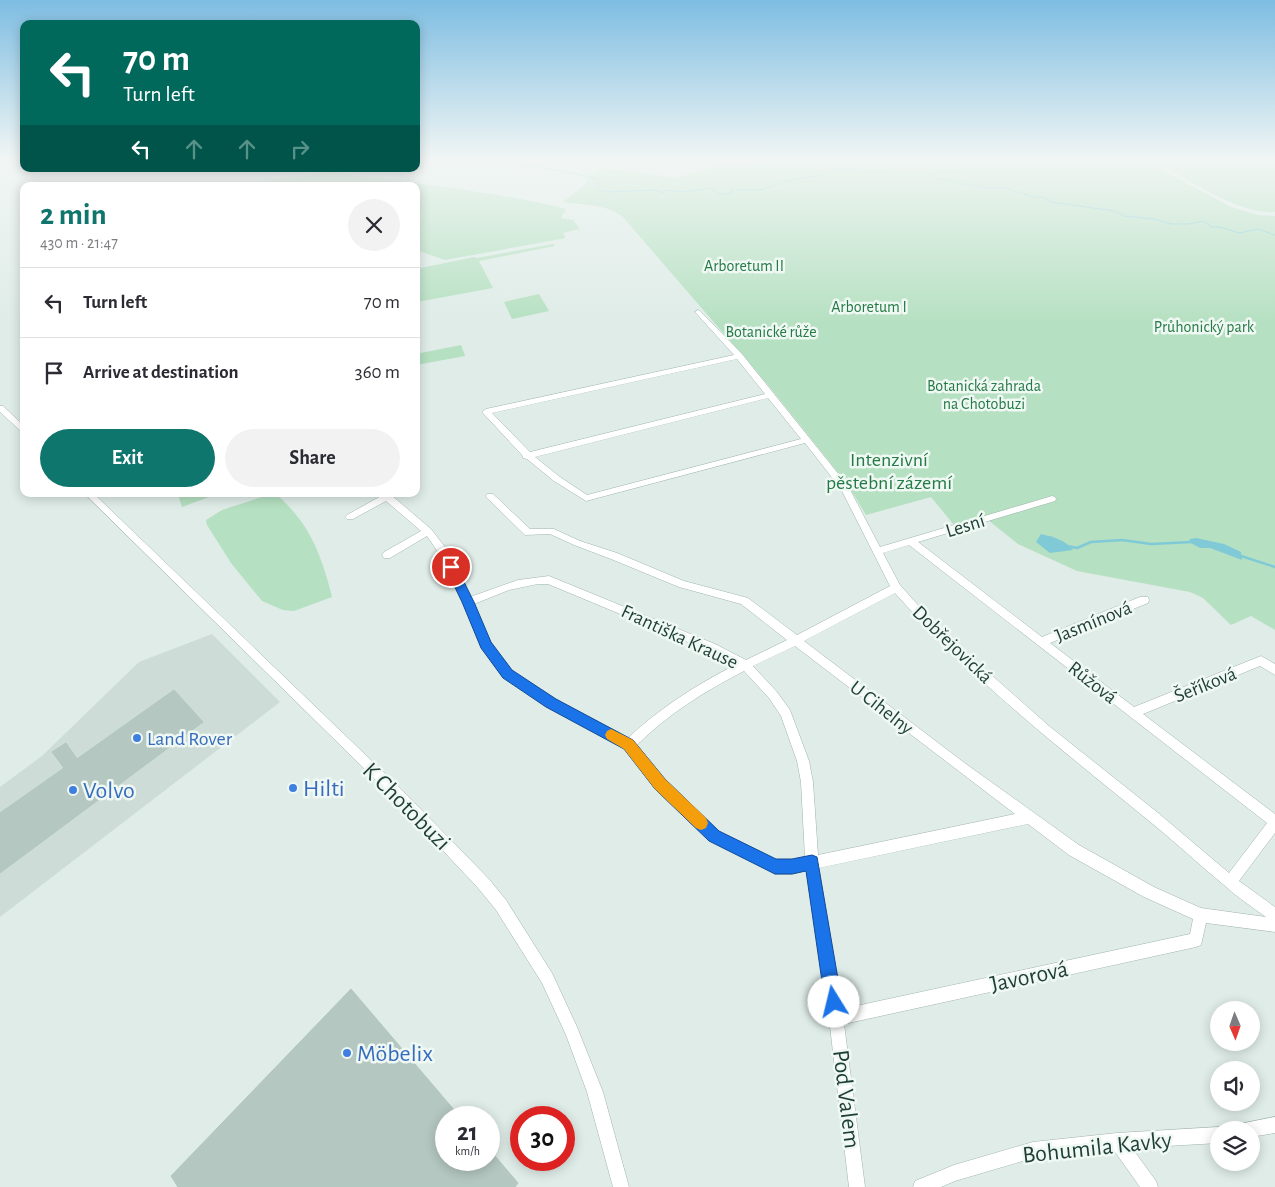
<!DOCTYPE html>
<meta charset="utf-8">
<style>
:root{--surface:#fff;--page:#f2f2f3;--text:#2b2b33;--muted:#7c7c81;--line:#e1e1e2;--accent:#0f766e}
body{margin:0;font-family:"Alegreya Sans",sans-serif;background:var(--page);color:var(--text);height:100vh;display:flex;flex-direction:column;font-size:19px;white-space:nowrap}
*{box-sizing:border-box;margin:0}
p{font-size:16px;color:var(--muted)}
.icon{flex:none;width:28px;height:28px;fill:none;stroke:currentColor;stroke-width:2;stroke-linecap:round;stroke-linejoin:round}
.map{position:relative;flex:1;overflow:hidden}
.details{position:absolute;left:20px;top:182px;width:400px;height:315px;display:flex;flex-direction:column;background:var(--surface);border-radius:10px;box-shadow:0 2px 12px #0003}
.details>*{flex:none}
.top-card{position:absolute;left:20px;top:20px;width:400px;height:152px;border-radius:10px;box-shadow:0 2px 12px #0003;background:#00695c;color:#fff;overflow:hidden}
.needle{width:32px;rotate:178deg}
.tools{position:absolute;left:1210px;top:1001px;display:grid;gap:10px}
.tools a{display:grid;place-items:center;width:50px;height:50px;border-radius:50%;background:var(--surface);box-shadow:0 2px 12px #0003;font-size:25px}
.speed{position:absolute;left:435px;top:1106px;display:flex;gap:10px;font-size:25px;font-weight:700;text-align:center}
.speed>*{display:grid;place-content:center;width:65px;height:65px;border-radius:50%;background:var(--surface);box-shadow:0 2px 12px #0003;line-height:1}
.speed small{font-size:12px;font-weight:400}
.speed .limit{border:8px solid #d22;background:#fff;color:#111}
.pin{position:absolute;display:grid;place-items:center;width:42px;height:42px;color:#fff;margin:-21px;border:2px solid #fff;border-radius:50%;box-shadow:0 1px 5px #0007}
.me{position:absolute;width:55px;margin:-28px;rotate:351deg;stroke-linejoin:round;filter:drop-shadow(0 0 4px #0008)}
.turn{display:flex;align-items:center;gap:18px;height:105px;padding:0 20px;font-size:22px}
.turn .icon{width:65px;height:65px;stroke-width:2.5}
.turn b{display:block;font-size:35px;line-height:42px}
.lanes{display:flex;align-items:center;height:48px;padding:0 20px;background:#0003;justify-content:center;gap:25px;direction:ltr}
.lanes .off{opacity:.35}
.round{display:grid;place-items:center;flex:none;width:52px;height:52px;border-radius:26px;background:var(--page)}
.head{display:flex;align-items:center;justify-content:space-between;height:85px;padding:0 20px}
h1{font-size:30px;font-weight:600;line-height:38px;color:var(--accent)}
.button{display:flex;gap:10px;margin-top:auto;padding:10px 20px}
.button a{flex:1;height:58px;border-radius:30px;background:var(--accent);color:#fff;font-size:20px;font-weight:600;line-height:58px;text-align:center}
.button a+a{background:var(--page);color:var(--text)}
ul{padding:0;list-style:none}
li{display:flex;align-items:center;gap:15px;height:70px;padding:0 20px;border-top:1px solid var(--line)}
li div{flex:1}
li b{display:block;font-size:19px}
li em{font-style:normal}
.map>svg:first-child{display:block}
.built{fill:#cddcd6}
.green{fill:#b5e0c1}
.water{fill:#80cad8}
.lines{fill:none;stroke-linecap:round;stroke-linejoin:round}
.stream-far1{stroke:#80cad8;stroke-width:1}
.stream{stroke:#80cad8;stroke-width:2.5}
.building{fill:#b4c7c0;stroke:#b1c7be}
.minor-casing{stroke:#a1b4ae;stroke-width:1}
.minor{fill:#fff;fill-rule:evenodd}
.route{fill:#1a73e8;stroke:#114b97}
.slow{fill:#f59e0b}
.shop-dot{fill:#3f7fe0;stroke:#f0f8f4;stroke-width:2}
.labels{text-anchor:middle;stroke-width:5;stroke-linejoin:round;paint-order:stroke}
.far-park-label{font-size:16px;fill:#247a46;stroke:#f0f8f4}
.park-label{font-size:20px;fill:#247a46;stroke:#f0f8f4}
.street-label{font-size:20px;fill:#1e3e36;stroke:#f0f8f4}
.shop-label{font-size:20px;fill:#366cbe;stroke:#f0f8f4;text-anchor:start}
.near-shop-label{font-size:24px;fill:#366cbe;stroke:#f0f8f4;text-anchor:start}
.near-street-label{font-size:24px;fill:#1e3e36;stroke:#f0f8f4}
</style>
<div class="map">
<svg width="1275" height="1187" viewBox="0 0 1275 1187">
<rect width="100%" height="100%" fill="#dfece7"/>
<path class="built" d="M212,634L280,702L0,917V787L42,756L139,662Z"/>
<g class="green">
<path d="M788,159H1141L1231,207L1258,215L1275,216V630L1251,616L1231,625L1203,598L1190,592L1077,571L1018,544L983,516L954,525L931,497L866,515L848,485L768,385L623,217C607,204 583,205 563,202L585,185L589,177L604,168L677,178L717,166L752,164Z"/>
<path d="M1149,159H1275V212C1237,215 1183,175 1149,159Z"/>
<path d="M330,172C409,183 488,190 566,209L561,218L573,220L580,229L563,233L566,238L445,260L416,250V186H248L265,181Z"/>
<path d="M553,244L555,246L479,261L493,288L417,302L416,269L474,257L477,258Z"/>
<path d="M539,294L549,311L512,319L504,302Z"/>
<path d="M461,345L465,356L416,365V354Z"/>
<path d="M180,494H217L182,507L178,495Z"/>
<path d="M271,494H276C310,524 321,554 332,597L294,611L283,610L262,601L231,563L207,525L206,520L222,510Z"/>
</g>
<g class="water">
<path d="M1041,534C1054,537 1065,540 1073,550L1050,553L1036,542Z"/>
<path d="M1196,538L1224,544L1241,552L1242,560L1210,548H1200L1189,542L1190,539Z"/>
</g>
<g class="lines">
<g class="stream-far1">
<path d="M424,159C445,166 468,161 490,163C527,165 565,170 601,180L597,185L601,191L608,192L654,190L663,193L665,190L684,192L710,188L720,195L732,193L731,190H760L795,179L829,174L837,169L898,174H929L939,179H948L953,182L987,188H1005L1033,197H1044L1051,202L1115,211L1124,216L1154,219L1171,224H1189L1203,221L1212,227H1220L1239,233L1258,229L1275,235"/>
<path d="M928,173L961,172L966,170L970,164L968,159"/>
</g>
<g class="stream">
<path d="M1067,546L1077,548L1091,542L1122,540L1151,544L1192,542"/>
<path d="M1241,556L1275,567"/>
</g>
</g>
<g class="building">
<path d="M174,690L203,722L0,873V813L64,768L52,752L66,743L77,759Z"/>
<path d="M351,989L461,1118H446V1160H489V1149L518,1183L515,1187H178L171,1176Z"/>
</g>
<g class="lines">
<defs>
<g id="minor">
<path d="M698,310L700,311L742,354L848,486L880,547L1052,496L1055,497L1056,499L1055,501L918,542L1042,637L1140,597H1148L1149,600L1148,603L1050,643L1134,707L1261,656L1275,664V675L1260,666L1143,714L1275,814V833L1239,881L1275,907V932L1206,923L1201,945L1196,947L844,1024L865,1187H849L829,1018L807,870L792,874H775L710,840L656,788L625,749L547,707L503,677L482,648L463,602L438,552L427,536L390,558H384L382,555L384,552L421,531L386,501L353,519H347L345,517L347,515L381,496L380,494H390L431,529L445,547L470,597L518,580L549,576L715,644L746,660L787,640L741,604L679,587L611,559L574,545L550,534L525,535L487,498L486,496L487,494H493L530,529H554L580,541L617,553L684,581L748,598L797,635L890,586L841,489L805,443L586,501L554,481L527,459L523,458L522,455L482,412L486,409L734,355L696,313L695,312ZM737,359L765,394L530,452L492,413ZM768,398L801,439L587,495L560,477L535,457ZM909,545L1267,823L1229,873L1157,812L1049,726L963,650L926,614L900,585L883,553ZM538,584H548L707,650L735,665C696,685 660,708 628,738L555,699L511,671L490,643L474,604L509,590ZM895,593C969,677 1057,746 1143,816C1171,838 1197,863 1224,885C1237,897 1252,907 1266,917L1201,908L1154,887L1079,845L966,764L804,641ZM795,646L1015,814L818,855L813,782L809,761L790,710L777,692L753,666ZM744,671L769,698L781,716L797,761L801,782L805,858L792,860H776L718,832L664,780L637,745C668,714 705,691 744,671ZM1028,824L1069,855L1144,897L1193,919L1190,934L842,1009L819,868Z"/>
<path d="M0,406H3L24,426V434L0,412Z"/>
<path d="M85,494H94L398,786L488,878L506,900L552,973L577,1027L603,1092L629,1187H613L587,1092L566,1035L542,983L496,910L478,888L390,794Z"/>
<path d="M1275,1117V1133L1251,1137V1130H1238L1240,1124Z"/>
<path d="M1219,1127L1225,1130H1219V1143L1132,1148L1156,1181L1158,1187H1140L1113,1149L1033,1158L955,1181L941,1187H913L915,1181L954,1165L1033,1142L1117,1133Z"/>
</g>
</defs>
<use href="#minor" class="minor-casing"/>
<use href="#minor" class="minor"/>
</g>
<linearGradient id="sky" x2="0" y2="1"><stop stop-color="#7ebde2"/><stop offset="0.49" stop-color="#f1f6f4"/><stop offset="1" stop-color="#f1f6f4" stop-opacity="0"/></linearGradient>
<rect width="1275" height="325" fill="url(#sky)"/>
<path class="route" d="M451,563L455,564L474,602L491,642L512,670L556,699L633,740L665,779L719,831L776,859H792L812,855L817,857L842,1002L839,1007L834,1010L828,1007L825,1002L806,871L792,874H775L709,841L655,789L624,749L546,707L503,678L481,648L462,602L445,567Z"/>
<path class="slow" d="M611,729L633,740L665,779L706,818L708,823L706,828L701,830L696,828L655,789L624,749L607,739L605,735L607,731Z"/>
<g class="shop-dot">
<circle cx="137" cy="738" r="5"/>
<circle cx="293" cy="788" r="5"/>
<circle cx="73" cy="790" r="5"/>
<circle cx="347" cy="1053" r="5"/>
</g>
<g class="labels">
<g class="far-park-label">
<text x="744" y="271">Arboretum II</text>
<text x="869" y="312">Arboretum I</text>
<text x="1204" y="332">Průhonický park</text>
<text x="771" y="337">Botanické růže</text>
<text x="984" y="391">Botanická zahrada<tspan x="984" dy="18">na Chotobuzi</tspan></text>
</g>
<g class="park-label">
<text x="889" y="466">Intenzivní<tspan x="889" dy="23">pěstební zázemí</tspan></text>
</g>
<g class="street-label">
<text transform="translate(965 525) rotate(-17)" y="7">Lesní</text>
<text transform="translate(1093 621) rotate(-22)" y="7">Jasmínová</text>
<text transform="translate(680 636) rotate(25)" y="7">Františka Krause</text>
<text transform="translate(953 644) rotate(44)" y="7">Dobřejovická</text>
<text transform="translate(1093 682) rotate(38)" y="7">Růžová</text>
<text transform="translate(1205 684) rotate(-22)" y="7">Šeříková</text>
<text transform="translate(882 707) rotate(38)" y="7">U Cihelny</text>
</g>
<g class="shop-label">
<text x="147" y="745">Land Rover</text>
</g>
<g class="near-shop-label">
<text x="303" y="796">Hilti</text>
<text x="83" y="798">Volvo</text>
<text x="357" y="1061">Möbelix</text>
</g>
<g class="near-street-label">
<text transform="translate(407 806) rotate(45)" y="8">K Chotobuzi</text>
<text transform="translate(1029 976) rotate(-12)" y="8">Javorová</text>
<text transform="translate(847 1099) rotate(83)" y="8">Pod Valem</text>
<text transform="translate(1097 1147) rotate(-6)" y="8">Bohumila Kavky</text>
</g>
</g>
</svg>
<div class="tools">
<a><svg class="needle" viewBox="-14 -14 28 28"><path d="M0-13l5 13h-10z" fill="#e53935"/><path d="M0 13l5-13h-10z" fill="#7c7c81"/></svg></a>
<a><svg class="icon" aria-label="sound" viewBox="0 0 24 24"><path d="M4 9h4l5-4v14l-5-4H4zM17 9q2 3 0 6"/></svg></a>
<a><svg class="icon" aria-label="layers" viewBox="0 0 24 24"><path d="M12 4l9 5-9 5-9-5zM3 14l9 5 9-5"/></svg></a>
</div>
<div class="speed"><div>21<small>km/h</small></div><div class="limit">30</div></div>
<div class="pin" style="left:451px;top:567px;background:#d93025"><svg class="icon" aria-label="arrive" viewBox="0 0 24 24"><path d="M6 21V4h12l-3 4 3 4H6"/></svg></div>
<svg class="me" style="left:834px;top:1002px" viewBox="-20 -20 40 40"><circle r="19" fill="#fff"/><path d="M0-13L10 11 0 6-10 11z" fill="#1a73e8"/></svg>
<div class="top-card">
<div class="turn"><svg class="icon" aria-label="left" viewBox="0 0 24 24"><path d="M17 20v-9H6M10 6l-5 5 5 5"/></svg><div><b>70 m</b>Turn left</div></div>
<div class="lanes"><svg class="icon" aria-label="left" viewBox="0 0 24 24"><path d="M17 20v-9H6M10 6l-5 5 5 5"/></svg><svg class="icon off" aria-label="ahead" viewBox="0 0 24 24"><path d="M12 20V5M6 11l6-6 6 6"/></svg><svg class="icon off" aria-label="ahead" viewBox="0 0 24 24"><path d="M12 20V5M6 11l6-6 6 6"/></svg><svg class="icon off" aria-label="right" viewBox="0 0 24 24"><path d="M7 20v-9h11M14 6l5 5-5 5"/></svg></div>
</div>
<section class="details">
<div class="head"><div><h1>2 min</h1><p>430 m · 21:47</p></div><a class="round"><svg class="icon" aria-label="close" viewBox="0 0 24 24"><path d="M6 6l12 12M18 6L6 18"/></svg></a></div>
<ul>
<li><svg class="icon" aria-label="left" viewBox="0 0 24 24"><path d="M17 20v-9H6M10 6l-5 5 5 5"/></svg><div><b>Turn left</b></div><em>70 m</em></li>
<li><svg class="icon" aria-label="arrive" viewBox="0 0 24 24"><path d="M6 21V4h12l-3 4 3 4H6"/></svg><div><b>Arrive at destination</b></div><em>360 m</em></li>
</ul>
<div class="button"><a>Exit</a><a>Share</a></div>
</section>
</div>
